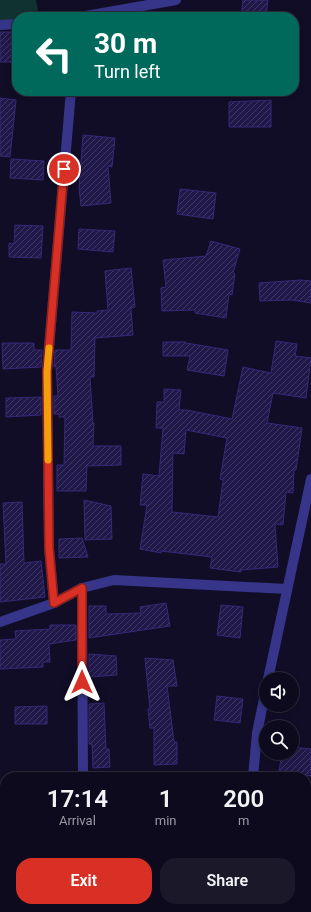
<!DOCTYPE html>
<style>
:root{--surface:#0d0a1d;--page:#1b182a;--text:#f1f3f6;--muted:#9a9aa4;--line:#2d2b3b;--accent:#d93025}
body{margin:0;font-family:Roboto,sans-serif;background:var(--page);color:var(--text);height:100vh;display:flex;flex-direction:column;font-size:15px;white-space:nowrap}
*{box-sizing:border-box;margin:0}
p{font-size:13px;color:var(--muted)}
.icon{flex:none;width:22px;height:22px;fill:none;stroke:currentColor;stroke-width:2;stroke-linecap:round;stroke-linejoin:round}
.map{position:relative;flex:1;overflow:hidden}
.sheet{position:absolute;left:0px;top:772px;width:311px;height:140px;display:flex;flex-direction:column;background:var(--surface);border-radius:16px 16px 0 0;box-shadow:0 2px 6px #0003,0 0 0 1px var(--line)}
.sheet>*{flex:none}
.hud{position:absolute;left:12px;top:12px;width:287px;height:84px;border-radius:16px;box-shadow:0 2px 6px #0003,0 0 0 1px var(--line);background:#00695c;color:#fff;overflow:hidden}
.fabs{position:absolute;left:259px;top:672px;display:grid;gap:8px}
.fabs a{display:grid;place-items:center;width:40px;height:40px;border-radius:50%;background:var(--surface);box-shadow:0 2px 6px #0003,0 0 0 1px var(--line);font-size:20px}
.pin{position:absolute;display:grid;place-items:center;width:34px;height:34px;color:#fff;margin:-17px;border:2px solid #fff;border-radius:50%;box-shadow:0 1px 4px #0007}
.me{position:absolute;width:44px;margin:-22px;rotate:0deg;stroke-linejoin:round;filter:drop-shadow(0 0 3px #0008)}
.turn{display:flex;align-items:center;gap:14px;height:84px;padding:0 16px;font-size:18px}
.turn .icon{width:52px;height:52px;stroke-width:2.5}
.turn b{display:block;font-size:28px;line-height:34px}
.eta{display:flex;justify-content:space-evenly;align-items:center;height:68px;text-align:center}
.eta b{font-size:24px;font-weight:600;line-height:28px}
.cta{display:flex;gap:8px;margin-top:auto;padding:8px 16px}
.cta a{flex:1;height:46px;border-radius:16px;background:var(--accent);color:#fff;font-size:16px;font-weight:600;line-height:46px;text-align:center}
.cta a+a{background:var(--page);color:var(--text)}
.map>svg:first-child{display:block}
.grass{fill:#103230}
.building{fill:url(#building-hatch);stroke:#362878;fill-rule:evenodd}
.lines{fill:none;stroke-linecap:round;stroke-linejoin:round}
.minor{stroke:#36358a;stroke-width:10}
.route-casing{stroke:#8d1f18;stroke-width:10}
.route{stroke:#d93025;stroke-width:7}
.slow{stroke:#f59e0b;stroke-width:7}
</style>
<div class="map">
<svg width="311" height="912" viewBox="0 0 311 912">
<defs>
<pattern id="building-hatch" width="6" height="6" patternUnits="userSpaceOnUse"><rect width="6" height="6" fill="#21184a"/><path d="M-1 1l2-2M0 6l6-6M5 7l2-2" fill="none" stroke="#403965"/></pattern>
</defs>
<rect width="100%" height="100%" fill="#110d27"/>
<path class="grass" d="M0,0H36L39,17H17V24L0,25Z"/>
<g class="building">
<path d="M243,0H268L266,17H241Z"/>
<path d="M0,32H15L16,62H0Z"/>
<path d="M0,98L16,100L10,157L0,156Z"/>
<path d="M271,100V127H229V102Z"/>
<path d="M83,135L115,138L112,167L108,166L111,203L81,206L79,188Z"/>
<path d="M11,159L44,161L43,180L10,178Z"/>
<path d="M180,189L216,193L213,219L177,214Z"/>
<path d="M15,225L43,226L41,258L9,257V243L14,244Z"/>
<path d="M79,229L115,231L113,252L78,249Z"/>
<path d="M211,241L240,249L233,273L235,274L232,295L229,294L226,318L195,313V310L162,311L161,288L166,287L163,260L206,256Z"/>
<path d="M131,268L135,307L131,308L133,335L95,338L94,377H90L93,423H94L93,446H121V465L87,466L86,491H57V465H64L65,417H59V414H54V396H58L56,366L54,367L55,350H71L72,312L97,313V311L108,310L105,271Z"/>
<path d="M301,280L311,281V303L292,300L260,301L259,283Z"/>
<path d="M276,341L297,344L295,356L311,358L306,398L273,393L267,423L302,428L296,470H294L293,493L286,492L283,525L275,524L278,567L241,570V572L210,568L212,557L161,551V553L140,549L147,505H140L143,474L159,476L163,428H156L157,402H164V389L181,390L179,410H187L232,419L243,367L271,373ZM186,430L227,438L220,479L223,480L218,517L172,512L173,453L184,454Z"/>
<path d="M163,342H186V343L228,350L224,376L187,370L190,356H163Z"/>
<path d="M2,343H34V350H42L41,367L3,369Z"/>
<path d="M41,397V415L6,417V398Z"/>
<path d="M84,500L111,506L112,539L85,540Z"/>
<path d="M22,502L24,563L41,561L45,597L0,602V564H6L3,503Z"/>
<path d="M82,538L88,557L59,558V539Z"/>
<path d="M166,603L170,626L89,638V606H106V614L141,613L140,607Z"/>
<path d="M221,605L243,607L240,638L217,635Z"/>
<path d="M50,625H76V640L49,644L50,662H43V667L0,669V640L16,639L15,631L50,629Z"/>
<path d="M89,654L116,656L117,675L89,677Z"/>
<path d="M145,658L173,660L177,686H167L174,742H177V764L154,765V728H150L148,709H150Z"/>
<path d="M217,696L243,699L240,723L214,720Z"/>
<path d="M104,703L106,749H109L110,767L93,768L92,744H89V704Z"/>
<path d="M47,706V724H15V707Z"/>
<path d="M292,747L311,749V776L279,771L282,753H292Z"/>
</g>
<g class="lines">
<g class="minor">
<path d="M80,17L176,0"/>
<path d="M0,25L17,24"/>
<path d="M82,588L83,777"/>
<path d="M54,603L49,548L47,371L71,91"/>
<path d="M0,622L54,603L82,588L114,580L287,589"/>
<path d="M268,679L311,479"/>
<path d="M253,777L257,733L266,689"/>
<path d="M85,907V912"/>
</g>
</g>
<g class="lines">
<defs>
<path id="route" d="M64,169L47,371L49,548L54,603L82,588V682"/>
</defs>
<use href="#route" class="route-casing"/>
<use href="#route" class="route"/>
<path class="slow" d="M48,460L47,371L49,348"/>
</g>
</svg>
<div class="fabs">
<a><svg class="icon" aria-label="sound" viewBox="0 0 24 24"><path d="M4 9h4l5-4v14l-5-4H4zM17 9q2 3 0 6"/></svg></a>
<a><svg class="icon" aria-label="search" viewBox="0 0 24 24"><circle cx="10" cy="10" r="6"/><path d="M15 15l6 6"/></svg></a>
</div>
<div class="pin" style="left:64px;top:169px;background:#d93025"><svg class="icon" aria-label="arrive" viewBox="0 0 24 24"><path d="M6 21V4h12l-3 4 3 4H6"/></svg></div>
<svg class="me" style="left:82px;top:682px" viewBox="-20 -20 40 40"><path d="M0-17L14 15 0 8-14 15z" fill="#d93025" stroke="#fff" stroke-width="4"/></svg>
<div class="hud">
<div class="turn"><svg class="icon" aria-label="left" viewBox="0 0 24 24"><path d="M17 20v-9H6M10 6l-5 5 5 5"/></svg><div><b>30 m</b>Turn left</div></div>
</div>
<section class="sheet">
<div class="eta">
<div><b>17:14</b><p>Arrival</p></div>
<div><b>1</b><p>min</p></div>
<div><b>200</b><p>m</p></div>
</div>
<div class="cta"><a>Exit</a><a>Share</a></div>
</section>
</div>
